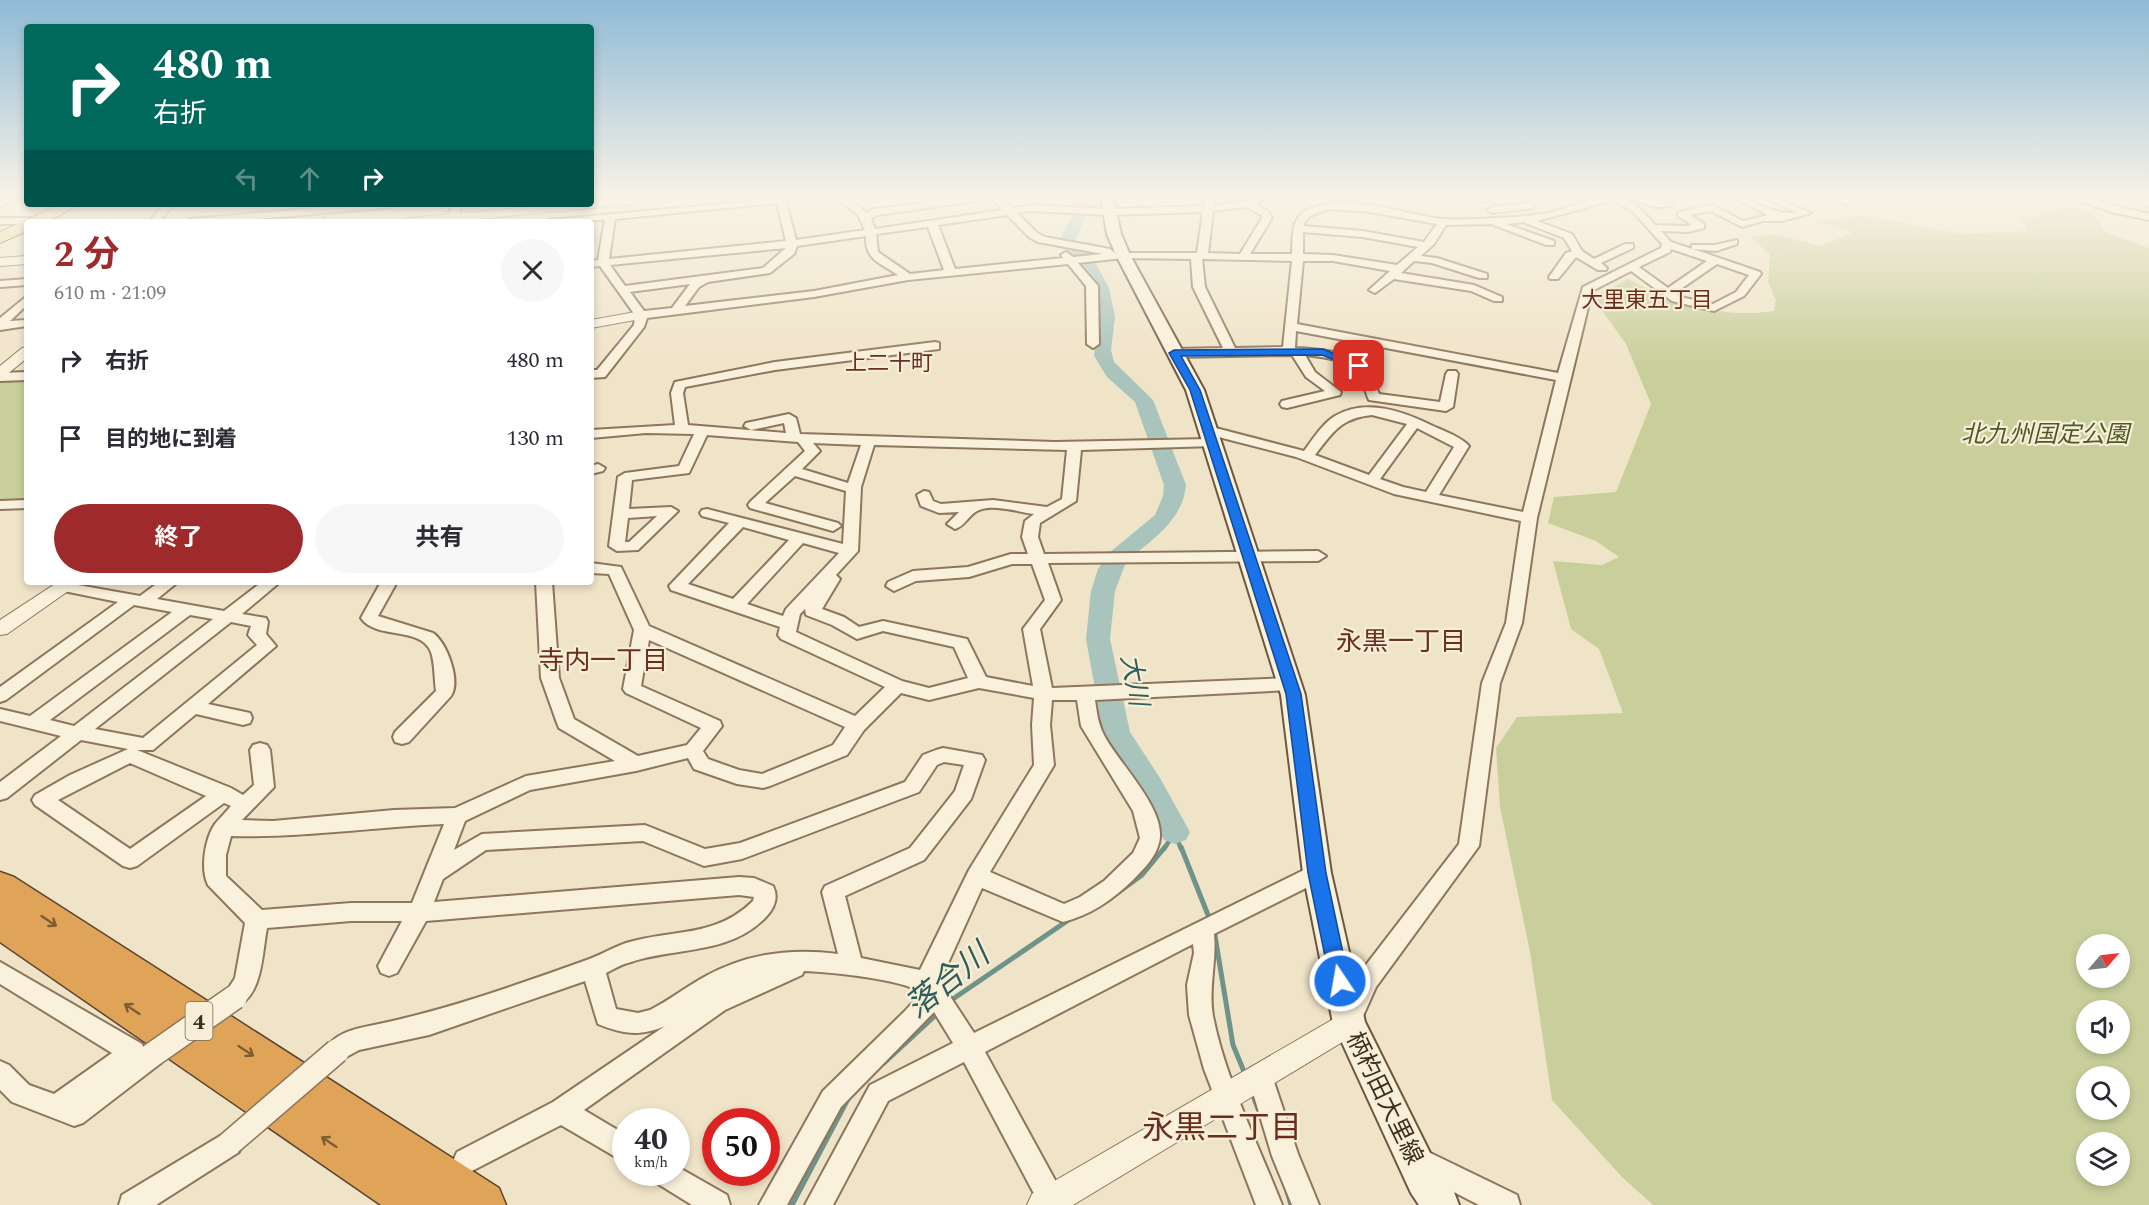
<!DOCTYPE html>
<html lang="ja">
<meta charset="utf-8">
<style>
:root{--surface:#fff;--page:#f7f7f7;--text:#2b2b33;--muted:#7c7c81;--accent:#9e2a2b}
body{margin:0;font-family:Spectral,"Noto Sans JP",serif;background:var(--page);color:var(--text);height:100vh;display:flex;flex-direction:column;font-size:22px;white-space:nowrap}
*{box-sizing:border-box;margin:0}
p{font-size:20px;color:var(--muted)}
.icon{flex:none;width:33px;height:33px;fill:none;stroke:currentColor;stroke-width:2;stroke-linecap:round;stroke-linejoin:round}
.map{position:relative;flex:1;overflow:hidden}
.drawer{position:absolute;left:24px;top:219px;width:570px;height:366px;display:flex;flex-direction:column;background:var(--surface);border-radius:6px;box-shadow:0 3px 9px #0003}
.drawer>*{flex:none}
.guide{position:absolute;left:24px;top:24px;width:570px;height:183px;border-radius:6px;box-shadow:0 3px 9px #0003;background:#00695c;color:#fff;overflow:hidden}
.needle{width:39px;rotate:62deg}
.controls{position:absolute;left:2076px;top:934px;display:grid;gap:12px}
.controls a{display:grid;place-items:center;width:54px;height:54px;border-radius:50%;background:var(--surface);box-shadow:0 3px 9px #0003;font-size:30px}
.speed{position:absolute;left:612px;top:1108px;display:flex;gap:12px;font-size:30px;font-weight:700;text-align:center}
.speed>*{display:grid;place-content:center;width:78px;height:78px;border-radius:50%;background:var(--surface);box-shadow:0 3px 9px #0003;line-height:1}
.speed small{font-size:15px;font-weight:400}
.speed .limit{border:9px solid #d22;background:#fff;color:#111}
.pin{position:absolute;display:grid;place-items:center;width:51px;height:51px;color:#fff;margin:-26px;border-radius:12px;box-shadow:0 3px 9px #0006}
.me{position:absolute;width:66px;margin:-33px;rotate:348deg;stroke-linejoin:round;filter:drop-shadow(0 0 4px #0008)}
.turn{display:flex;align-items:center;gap:21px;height:126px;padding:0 30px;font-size:27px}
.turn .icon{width:78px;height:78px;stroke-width:2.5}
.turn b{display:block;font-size:42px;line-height:51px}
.lanes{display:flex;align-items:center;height:57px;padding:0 30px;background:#0003;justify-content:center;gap:30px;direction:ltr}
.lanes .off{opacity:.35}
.round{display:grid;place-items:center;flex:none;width:63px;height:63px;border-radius:32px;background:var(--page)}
.summary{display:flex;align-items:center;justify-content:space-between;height:102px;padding:0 30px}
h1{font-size:36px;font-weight:700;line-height:45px;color:var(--accent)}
.cta{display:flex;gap:12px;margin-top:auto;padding:12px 30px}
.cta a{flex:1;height:69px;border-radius:36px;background:var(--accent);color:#fff;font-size:24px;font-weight:700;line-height:69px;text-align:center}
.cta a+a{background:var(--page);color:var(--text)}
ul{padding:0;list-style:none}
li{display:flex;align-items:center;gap:18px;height:78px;padding:0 30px}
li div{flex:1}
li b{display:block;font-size:22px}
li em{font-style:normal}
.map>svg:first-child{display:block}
.green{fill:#c9cf9b;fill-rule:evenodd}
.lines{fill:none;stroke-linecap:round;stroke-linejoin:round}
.stream-far2{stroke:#6f938a;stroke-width:2}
.stream-far1{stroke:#6f938a;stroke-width:4.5}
.stream{stroke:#6f938a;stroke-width:5}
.river{fill:#a9c4bc;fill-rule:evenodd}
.minor-casing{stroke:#8d765c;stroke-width:4}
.tertiary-casing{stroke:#8d765c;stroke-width:2}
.secondary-casing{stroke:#6f573f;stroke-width:4}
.primary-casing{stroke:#5b4430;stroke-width:2}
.motorway-casing{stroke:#5b4430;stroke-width:3}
.minor{fill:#faf1dc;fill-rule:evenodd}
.tertiary{fill:#faf1dc;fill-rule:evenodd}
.secondary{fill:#faf1dc;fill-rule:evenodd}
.primary{fill:#f3d9a0;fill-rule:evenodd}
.motorway{fill:#e0a458;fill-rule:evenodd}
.minor-bridge-casing{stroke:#8d765c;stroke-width:27;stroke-linecap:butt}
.minor-bridge{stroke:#faf1dc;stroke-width:24}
.oneway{stroke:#7e5d36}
.route{fill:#1a73e8;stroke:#114b97;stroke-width:1.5}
.labels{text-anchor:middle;stroke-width:4.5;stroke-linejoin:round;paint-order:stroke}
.far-neighbourhood-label{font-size:22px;fill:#6b2e1e;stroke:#f7eed8}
.far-quarter-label{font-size:22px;fill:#6b2e1e;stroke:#f7eed8}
.shield{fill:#f7eed8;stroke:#756857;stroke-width:1.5}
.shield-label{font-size:22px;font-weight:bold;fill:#3d2e20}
.park-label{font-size:24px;font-style:italic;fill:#4d5a26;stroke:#f7eed8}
.street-label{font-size:24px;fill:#3d2e20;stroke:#f7eed8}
.neighbourhood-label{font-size:26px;fill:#6b2e1e;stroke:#f7eed8}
.water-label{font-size:26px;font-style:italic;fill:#2f5d5a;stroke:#f7eed8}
.near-water-label{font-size:32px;font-style:italic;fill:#2f5d5a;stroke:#f7eed8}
.near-neighbourhood-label{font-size:32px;fill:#6b2e1e;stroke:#f7eed8}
</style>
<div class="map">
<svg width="2149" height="1205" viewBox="0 0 2149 1205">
<rect width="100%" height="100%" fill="#f0e4c8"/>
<g class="green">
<path d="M2067,207C2090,208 2094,212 2105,232L2149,248V1205H1653L1622,1177L1552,1100L1530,952L1500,807L1496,748L1517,717L1623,713L1599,649L1571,629L1553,561L1602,565L1619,557L1596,541L1548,523L1554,497L1616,492L1651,404L1626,344L1593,298L1628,279C1674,303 1721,319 1774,311L1776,300L1768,282L1770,255L1750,236L1777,235L1820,246L1853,233L1818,222L1860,215L1961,234L2028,231L2021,220ZM2086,945H2120V978H2086ZM2086,1011H2120V1044H2086ZM2086,1077H2120V1110H2086ZM2086,1143H2120V1176H2086Z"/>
<path d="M27,378V501L0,502V380Z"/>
</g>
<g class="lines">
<g class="stream-far2">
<path d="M2138,198V203L2149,208"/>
<path d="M322,222L326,212H330"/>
</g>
<g class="stream-far1">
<path d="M1175,833L1181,849"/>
<path d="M1164,849L1175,832"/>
</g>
<g class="stream">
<path d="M1181,847L1210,920"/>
<path d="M1116,894L1142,875L1165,847"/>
<path d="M1214,930L1233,1045L1245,1074"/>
<path d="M950,1001L1070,919"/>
<path d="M884,1063L938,1013"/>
<path d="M1252,1093L1259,1111"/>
<path d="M1287,1191L1291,1205"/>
<path d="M792,1205L849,1097"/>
</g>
<path class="river" d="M1080,198H1094L1074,242L1096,264L1109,288L1115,317L1111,350L1114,362L1153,400L1186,485C1183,521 1151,540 1126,562L1115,591L1110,639L1130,732L1160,778L1190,832L1186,840L1175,844L1164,840L1103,733L1086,639L1091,591L1098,569L1109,553L1155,515L1163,496L1164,485L1135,402L1107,377L1094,356L1099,317L1090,281L1085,270L1059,242Z"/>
<defs>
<g id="minor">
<path d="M8,198H21L0,207V201Z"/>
<path d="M785,198L796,240L865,230L858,215L837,198H847L867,213L874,209L925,203L922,198H931L934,202L961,198H982L977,201L877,215L871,219L875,229L1002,210L992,198H1001L1012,208L1032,205L1108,209L1204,206L1206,198H1214V206L1265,198L1256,204L1268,211L1272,218L1250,254H1292C1293,235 1290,216 1312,208C1349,194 1392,211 1429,217C1450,221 1472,219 1494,218C1512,218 1530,216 1548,213C1568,209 1605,191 1624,198C1637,203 1646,215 1655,225L1688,226L1692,225L1678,216V212L1712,205L1743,221L1768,215L1734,198C1756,198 1773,217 1796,212L1764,198H1776L1811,213L1782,221H1763L1742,227L1711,211L1690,215L1704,224V228L1688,232L1661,231L1671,242L1692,249V245H1715L1737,240V244L1716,251L1693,249L1760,272L1761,274L1744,296L1714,311L1672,301L1631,271L1592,291L1537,518L1522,623L1500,683L1479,846L1376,987L1359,1025L1351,1028L1343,1025L1339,1017L1359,974L1459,844L1482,683L1506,623L1521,521L1394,494L1296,457L1203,433L1201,430L1208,426L1304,451C1313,439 1322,424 1335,416C1366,398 1403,411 1433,426C1444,431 1461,437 1469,446L1439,495L1523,512L1556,380L1296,331L1295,348C1333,349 1366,354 1379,394L1440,402L1446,374L1448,371H1456L1458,374L1453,407L1446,411L1369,400C1366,394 1365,388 1363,382C1352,360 1326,357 1305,355L1315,372L1341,392L1340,395L1287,408L1282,407L1280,404L1282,401L1325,391L1306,377L1292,355L1174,357L1168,353L1174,349L1223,348L1193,287L1191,259L1123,258L1078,263L1098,286L1099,344L1093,348L1087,344L1086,286L1068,264L908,280L814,297L647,318L644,327L605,377L591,378V370H597L634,325L635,315L600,266L591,267V261L598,260L605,220L548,222L549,220ZM1614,200L1633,212L1662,244L1661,248L1583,287L1558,373L1297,324L1303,261H1333L1390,271L1369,290L1375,293L1394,279L1471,291L1494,301H1502V297L1474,285L1401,273L1414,261L1432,263L1479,278H1487V274L1437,258L1421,256L1434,244L1446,225L1491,224L1546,245H1554V241L1506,224L1523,222L1564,238L1572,251L1566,253L1549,277L1550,279H1558L1576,257L1598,270H1606L1607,268L1601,263L1633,248V244H1625L1594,259L1582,251L1572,234L1537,221ZM777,203L786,241L609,259L615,219ZM1247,207L1261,215L1262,218L1240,254L1208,253L1213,211ZM1329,209L1370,212L1437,224L1424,242L1363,231L1303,226C1307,215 1319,212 1329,209ZM1032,211L1108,215L1203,212L1197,253H1115L1110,249L1045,237L1037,233L1017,213ZM1007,215L1029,237L1038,242L1103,254L1073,257L1066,252L1061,255L1063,258L955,269L938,225ZM928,227L944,270L910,274L878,252L876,234ZM1303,232L1363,237L1418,247L1397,265L1333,255L1303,254ZM866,236C865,260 880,263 898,275L814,291L685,306L699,287L708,282L770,273L794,254L797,246ZM786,248L763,268L625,286L610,265ZM1671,249L1707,261L1668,288L1639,267L1670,252ZM1202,259L1292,261L1283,347L1235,348L1205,287ZM1717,264L1749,275L1736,292L1713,304L1680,297L1675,293ZM690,284L672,308L644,311L630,292ZM1372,415L1407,424L1369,475L1315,455C1333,432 1341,418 1372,415ZM1417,428L1454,447L1426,492L1403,487L1380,479Z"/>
<path d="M1473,198H1492L1487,201H1474Z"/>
<path d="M1634,198H1647L1673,204C1663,211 1644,205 1634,198Z"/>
<path d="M1833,198H1845L1852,202L1847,205Z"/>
<path d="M2070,198H2084L2149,214V220L2115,213Z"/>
<path d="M1530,203L1533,204V208L1492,213L1487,210L1492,207Z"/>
<path d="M164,204H174L159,222H149Z"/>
<path d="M361,204H399L394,207L224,222H185L190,219Z"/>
<path d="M453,204H463L455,222H445Z"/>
<path d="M0,218H37L42,221L27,222V224H0Z"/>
<path d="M27,279V285L0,287V281Z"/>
<path d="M27,296V305L10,321L27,320V326L0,330V318Z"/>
<path d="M935,342L939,343V349L775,370L685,387L683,393L688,425L786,433L784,423L751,430L744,426L746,423L789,414L796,418L800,434L1055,442L1210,439L1217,443L1215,446L1081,450L1076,501L1040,523L1038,537L1044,554L1318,551L1326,556L1318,561L1048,563L1061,600L1040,629L1052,688L1290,678L1296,680L1299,684L1296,688L1290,690L1095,700C1097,712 1098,724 1104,735C1118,763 1168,810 1159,843C1155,859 1143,869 1133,880C1112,900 1091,915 1063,922L982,888L940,981L974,1033L1310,867L1317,864L1324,867L1328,873L1324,879L1214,934C1217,961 1208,988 1213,1016C1225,1078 1259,1146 1282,1205H1256L1204,1069L1189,1015L1187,985L1194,953L1193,944L985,1052L1061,1191L1065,1200L1063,1205H1040L964,1062L888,1101L833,1205H805L870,1085L953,1043L934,1012L841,1107L787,1205H759L823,1091L905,1011L922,992C899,979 832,972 804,971L802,975L725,1010L584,1110L626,1135V1163L561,1125L466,1174L457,1170L453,1161L457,1152L553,1102L665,1026C640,1037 622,1034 598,1024L585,981L429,1035L359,1050L337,1062L328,1059L325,1051C334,1031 360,1028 379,1024C449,1009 517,985 584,961C599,956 612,948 626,943C672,929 716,938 753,901L754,897L739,895L426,921L397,973L389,976L381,973L378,966L402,921H351L267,928C262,953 263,997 235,1007L227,1004L223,997L235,978L245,923L208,885C200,869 205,838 215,824C219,819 226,812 231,806L224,803L137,866L130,868L123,866L35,805L32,800L35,795L70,775L128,749L81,740L7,798L0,800V782L61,736L0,721V709L30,716L172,612L134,605L6,700L0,702V687L118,602L59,590L57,586L61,582L140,596L159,582H178L157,599L224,611L262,582H280L242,614L266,618L268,622L266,634L276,646L208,704L250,713L252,718L250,723L243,725L196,714L153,750H137L231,788L243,795L254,785L250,750L253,745L260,743L267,745L270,750L274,787L242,820L273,821L394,810L455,808L526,776L615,761L559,728L557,723L541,678L536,582H552L559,678L574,719L638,756L687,745L701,728L626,693L623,689L634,630L609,574L591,573V563L621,567L649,626L855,716L885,687L781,639L778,635L780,627L671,590L669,586L729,523L702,516L700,513L702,510L707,509L843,544L846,491L795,476L765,503L838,523L841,526L833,531L750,508L748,505L750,502L805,451L798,442L707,435L689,473L632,480L629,509L671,507L678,511L638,550L617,551L609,546L618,477L625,473L679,466L694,434L646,433L591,438V430L675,425L671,393L675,382L775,362ZM813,443L861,445L848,483L802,469L820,451ZM874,445L1067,450L1062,499L1047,507L993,500L941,504L933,501L929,492L924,491L917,495L921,506L939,513L959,512L947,524L955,529C965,526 968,516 977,511C992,503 1018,512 1034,514L1025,521L1022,537L1028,554H1011L968,567L913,571L888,582L886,586L894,591L916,581L969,577L1012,564H1032L1045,600L1023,629L1033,686L986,677L967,639L883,621L859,627L844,617L822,609L840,579L836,575L858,551L861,487ZM657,516L629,542H625L628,518ZM743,527L789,540L733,599L688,584ZM803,543L839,553L786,609L783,616L747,604ZM805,609L806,615L832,625L857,639L883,631L954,647L968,678L929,688L902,681L796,632L800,614ZM190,615L213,619L74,726L50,720ZM231,622L251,626L248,635L257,645L143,738L95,729ZM649,640L845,727L833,745L762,774L739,770L708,759L703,751L722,726L720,721L641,686ZM979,688L1034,698L1032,725L1034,765L969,870L920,970L861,958L845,896L924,860L971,799L985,760L982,755L943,748L936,750L923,755L905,782L740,843L705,849L645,825L482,834L454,850L465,821L530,790L636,771L688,758L694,769L737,784L763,788L770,786L847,755L864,730L901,693L929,700ZM1052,700H1077L1081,726L1133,811L1140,838L1133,853L1104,881L1080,897L1064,904L990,872L1054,765L1050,725ZM944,762L964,765L955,791L910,848L825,886L822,892L838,954C792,948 747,953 706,976C687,986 670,1000 650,1010L638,1013L616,1009L606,973C614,969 622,964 631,962C676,947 729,955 765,918C774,909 779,898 773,886L754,878L739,877L434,902L443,879L486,850L643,841L704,866L742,859L919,792L937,765ZM130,763L206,796L130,849L58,800ZM444,824L412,903H351L262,910L226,876V855L231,836C302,838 372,827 444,824Z"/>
<path d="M27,372V380L0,381V373Z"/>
<path d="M598,464L605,468L603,471L591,474V466Z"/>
<path d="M27,500V508L0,509V501Z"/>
<path d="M381,582H397L378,616L433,633C447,643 461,681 451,696L409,742L402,744L395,742L393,737L395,732L436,691C434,678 435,664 431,652C421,626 376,640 361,618Z"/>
<path d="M0,962L142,1044L143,1047L152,1044L161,1047L164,1055L161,1063L83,1123L74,1126L12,1102L0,1090V1061L9,1065L29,1085L54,1094L112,1053L0,984Z"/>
<path d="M1260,1064L1269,1068L1272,1076L1298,1154L1319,1205H1292L1272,1156L1248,1076L1251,1068Z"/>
<path d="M230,1130L239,1134L243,1143L239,1152L156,1205H119L122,1195Z"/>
<path d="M1420,1148L1517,1195L1520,1205H1479L1411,1170L1407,1161L1411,1152Z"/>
<path d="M676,1166L727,1195L730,1205H692L655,1182L651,1173H676Z"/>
</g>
<g id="tertiary">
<path d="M634,198H672L666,201L446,222H402L408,218L565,204H591V202Z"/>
<path d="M27,256V264L0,266V258Z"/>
<path d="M641,311L646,312L648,315L646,318L591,328V320Z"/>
<path d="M27,347V358L5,376L0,377V366L22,348Z"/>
<path d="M58,582H81L7,634L0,635V620Z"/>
<path d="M1349,1010L1359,1014L1363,1023L1359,1032L1073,1205H1027L1032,1194Z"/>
</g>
<path id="secondary" d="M1101,198H1113L1121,234L1130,255L1204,390L1305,695L1331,873L1365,1022L1437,1167L1454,1192L1459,1205H1419L1411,1193L1333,1023L1303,873L1281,695L1186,390L1116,255L1107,234Z"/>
<path id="primary" d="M61,204H80L47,222H27V231L0,243V232Z"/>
<path id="motorway" d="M0,872L14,877L499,1188L506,1205H381L0,942Z"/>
</defs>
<use href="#minor" class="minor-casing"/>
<use href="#tertiary" class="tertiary-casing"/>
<use href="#secondary" class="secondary-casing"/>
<use href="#primary" class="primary-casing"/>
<use href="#motorway" class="motorway-casing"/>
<use href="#minor" class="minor"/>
<use href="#tertiary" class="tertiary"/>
<use href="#secondary" class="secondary"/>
<use href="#primary" class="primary"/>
<use href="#motorway" class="motorway"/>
<defs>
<g id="minor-bridge">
<path d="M152,1055L235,997"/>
<path d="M230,1143L337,1051"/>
</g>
</defs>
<use href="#minor-bridge" class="minor-bridge-casing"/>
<use href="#minor-bridge" class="minor-bridge"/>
</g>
<defs><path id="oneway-shaft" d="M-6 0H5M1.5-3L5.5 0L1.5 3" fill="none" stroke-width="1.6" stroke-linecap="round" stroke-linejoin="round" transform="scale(1.5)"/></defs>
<g class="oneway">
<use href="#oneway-shaft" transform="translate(49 921) rotate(34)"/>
<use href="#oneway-shaft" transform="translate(132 1009) rotate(-146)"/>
<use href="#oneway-shaft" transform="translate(246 1051) rotate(33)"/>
<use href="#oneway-shaft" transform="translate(329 1142) rotate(-146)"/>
</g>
<linearGradient id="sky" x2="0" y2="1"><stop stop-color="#8fbad6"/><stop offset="0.54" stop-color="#f8f3e6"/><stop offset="1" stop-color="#f8f3e6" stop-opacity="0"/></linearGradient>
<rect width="2149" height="366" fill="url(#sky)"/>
<path class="route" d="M1323,349L1364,366L1355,368L1322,355L1181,356L1200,390L1301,694L1326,873L1349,981L1346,986L1340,989L1333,986L1330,981L1308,873L1286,694L1190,390L1169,353L1174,350Z"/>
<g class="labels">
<g class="far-neighbourhood-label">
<text x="1647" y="307">大里東五丁目</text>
</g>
<g class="far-quarter-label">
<text x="889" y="370">上二十町</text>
</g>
<rect class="shield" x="185.5" y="1002" width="27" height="38" rx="4.5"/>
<g class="shield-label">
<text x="199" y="1029">4</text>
</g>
<g class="park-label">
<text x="2045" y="442">北九州国定公園</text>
</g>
<g class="street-label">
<text transform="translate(1385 1098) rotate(64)" y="8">柄杓田大里線</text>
</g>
<g class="neighbourhood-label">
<text x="1401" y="650">永黒一丁目</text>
<text x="603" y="669">寺内一丁目</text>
</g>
<g class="water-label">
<text transform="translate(1135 680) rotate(79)" y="9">大川</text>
</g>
<g class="near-water-label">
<text transform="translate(947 980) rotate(-39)" y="11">落合川</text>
</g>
<g class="near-neighbourhood-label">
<text x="1222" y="1138">永黒二丁目</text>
</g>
</g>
</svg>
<div class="controls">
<a><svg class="needle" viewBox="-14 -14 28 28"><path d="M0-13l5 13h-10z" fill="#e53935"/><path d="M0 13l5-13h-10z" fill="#7c7c81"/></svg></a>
<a><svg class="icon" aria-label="sound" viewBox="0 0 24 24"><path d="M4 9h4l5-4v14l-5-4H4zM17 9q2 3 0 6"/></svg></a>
<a><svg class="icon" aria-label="search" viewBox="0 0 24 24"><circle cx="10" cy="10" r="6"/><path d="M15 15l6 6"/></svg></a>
<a><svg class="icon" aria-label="layers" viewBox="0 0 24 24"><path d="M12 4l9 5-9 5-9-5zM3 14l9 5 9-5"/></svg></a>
</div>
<div class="speed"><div>40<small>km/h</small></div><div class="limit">50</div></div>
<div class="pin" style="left:1359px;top:366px;background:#d93025"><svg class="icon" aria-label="arrive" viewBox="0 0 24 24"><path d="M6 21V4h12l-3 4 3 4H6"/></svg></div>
<svg class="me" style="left:1340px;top:981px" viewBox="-20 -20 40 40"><circle r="17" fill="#1a73e8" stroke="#fff" stroke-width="3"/><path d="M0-11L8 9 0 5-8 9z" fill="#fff"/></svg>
<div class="guide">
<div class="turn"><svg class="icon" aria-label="right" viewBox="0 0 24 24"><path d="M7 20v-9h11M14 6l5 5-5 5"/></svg><div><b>480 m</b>右折</div></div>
<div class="lanes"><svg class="icon off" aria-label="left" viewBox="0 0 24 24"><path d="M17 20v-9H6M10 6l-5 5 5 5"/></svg><svg class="icon off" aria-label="ahead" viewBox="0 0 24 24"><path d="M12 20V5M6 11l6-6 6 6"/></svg><svg class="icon" aria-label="right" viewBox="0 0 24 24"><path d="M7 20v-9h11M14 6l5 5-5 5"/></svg></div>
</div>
<section class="drawer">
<div class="summary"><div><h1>2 分</h1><p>610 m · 21:09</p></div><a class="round"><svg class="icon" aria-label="close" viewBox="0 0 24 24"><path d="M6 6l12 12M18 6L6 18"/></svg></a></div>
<ul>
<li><svg class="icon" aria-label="right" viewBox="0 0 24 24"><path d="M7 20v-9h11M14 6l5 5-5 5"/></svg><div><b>右折</b></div><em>480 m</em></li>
<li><svg class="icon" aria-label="arrive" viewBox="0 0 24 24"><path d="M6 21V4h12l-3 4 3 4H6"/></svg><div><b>目的地に到着</b></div><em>130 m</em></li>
</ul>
<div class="cta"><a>終了</a><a>共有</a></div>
</section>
</div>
